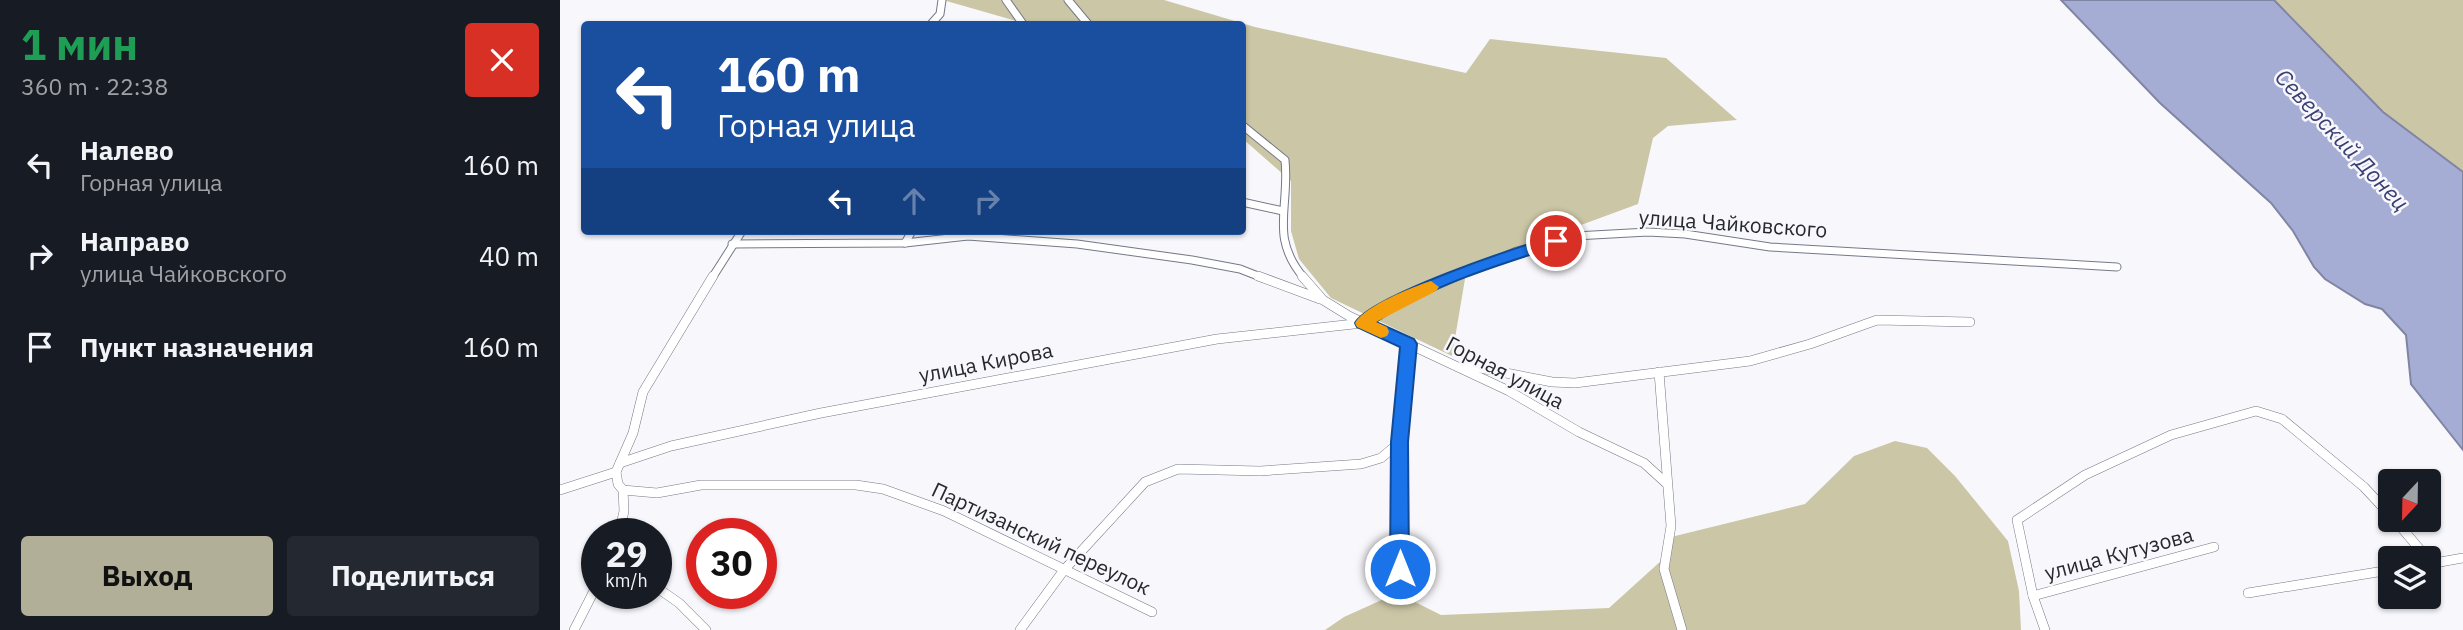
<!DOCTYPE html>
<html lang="ru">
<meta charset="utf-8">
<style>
:root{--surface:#171b24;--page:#242831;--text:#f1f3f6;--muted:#9ea1a6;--accent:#b2af99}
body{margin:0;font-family:"IBM Plex Sans",sans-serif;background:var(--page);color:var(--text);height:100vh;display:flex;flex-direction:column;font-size:26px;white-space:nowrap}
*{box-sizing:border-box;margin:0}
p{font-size:23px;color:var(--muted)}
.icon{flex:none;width:38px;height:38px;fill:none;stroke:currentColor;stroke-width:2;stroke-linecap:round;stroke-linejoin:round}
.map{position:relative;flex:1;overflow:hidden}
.sheet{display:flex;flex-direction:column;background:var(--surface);width:560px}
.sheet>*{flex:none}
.banner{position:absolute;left:21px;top:21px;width:665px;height:214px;border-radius:7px;box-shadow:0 2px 5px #0004;background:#1a4fa0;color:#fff;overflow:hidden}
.needle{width:46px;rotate:202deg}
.buttons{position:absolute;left:1818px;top:469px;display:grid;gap:14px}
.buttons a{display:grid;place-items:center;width:63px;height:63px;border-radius:7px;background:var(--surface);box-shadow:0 2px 5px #0004;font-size:35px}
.speed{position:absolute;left:21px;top:518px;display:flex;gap:14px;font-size:35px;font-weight:700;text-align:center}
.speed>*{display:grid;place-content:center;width:91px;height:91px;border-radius:50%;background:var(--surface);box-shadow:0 2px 5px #0004;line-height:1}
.speed small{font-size:18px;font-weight:400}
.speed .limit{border:10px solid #d22;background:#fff;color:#111}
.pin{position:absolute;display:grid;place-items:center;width:60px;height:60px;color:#fff;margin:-30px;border:4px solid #fff;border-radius:50%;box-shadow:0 2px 7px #0007}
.me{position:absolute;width:77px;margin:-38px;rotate:0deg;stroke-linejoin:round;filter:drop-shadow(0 0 5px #0008)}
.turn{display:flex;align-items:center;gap:24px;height:147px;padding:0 21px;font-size:32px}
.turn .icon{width:91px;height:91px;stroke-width:2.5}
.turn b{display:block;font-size:49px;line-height:60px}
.lanes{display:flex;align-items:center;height:66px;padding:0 21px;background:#0003;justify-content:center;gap:35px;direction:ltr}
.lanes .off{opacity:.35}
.round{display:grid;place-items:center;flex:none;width:74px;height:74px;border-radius:7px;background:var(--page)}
.headline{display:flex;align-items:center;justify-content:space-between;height:119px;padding:0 21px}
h1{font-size:42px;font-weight:700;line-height:52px;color:#1e9e55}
.primary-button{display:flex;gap:14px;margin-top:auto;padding:14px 21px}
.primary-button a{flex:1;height:80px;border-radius:7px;background:var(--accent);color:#111;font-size:28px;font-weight:700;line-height:80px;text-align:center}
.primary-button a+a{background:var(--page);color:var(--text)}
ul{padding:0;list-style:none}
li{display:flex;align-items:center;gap:21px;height:91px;padding:0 21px}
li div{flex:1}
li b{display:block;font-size:26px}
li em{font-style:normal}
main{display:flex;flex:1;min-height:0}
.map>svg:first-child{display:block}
.green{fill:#cbc6a6}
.water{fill:#a6add5;stroke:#8085a3;stroke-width:2}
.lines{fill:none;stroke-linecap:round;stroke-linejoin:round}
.minor-far1-casing{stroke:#757987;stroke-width:9}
.minor-casing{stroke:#757987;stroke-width:10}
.minor-far1{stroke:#fff;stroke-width:7}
.minor{stroke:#fff;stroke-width:9}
.route{fill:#1a73e8;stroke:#114b97;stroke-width:2}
.slow{fill:#f59e0b}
.labels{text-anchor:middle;stroke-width:5;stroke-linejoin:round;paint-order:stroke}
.street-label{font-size:21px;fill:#28292f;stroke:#f8f8fc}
.water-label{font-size:23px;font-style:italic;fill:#3a4074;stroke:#f8f8fc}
</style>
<main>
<section class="sheet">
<div class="headline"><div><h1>1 мин</h1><p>360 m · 22:38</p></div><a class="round" style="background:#d93025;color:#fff"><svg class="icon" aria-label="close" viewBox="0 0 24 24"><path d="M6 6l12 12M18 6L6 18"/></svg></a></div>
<ul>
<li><svg class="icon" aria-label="left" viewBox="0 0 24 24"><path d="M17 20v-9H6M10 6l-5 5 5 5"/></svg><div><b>Налево</b><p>Горная улица</p></div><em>160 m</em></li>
<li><svg class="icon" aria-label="right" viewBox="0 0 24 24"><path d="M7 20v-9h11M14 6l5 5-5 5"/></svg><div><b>Направо</b><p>улица Чайковского</p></div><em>40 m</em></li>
<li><svg class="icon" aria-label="arrive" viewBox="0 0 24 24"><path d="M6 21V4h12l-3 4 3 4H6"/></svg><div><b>Пункт назначения</b></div><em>160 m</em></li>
</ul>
<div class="primary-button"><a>Выход</a><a>Поделиться</a></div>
</section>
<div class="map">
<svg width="1903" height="630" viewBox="0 0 1903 630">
<rect width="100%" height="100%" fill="#f8f8fc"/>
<g class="green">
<path d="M383,0H604L695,27L906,73L930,39L1106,58L1177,120L1108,126L1093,138L1078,204L907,267L892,356L771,298L739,259L731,231V181L683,139L682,24H467Z"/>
<path d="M1714,0H1903V172L1823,112Z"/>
<path d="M1335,441L1367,448L1395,476L1448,541L1459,591L1461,630H765L784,617L837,593L881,615L1049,608L1102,560L1107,538L1245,504L1294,456Z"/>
</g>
<path class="water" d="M1501,0H1714L1823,112L1903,172V450L1851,384L1846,335L1822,309L1805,304L1765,279L1754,267L1733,231L1711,203L1600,103Z"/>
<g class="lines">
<defs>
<g id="minor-far1">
<path d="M446,0L463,24"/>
<path d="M508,0L528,24"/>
<path d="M371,24L380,14L382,0"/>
<path d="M682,125L725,160C730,208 709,237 744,278"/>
<path d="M682,202L723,211"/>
<path d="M345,243L352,231"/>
<path d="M172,244L345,243L408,236L517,244L632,260L680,269L703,278"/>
<path d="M152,278L182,231"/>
<path d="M892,278L957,251L1015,236L1088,232L1125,234L1210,247L1557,267"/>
</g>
<g id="minor">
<path d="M698,276L760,299"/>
<path d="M742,276L763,300L789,316L949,391L1019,432L1084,463L1106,483"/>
<path d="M905,365L992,382L1015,383L1190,361L1250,344L1317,320L1410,322"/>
<path d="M1099,372L1111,526L1104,569L1122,630"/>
<path d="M60,463L111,446L261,413L657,339L803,323L820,311L896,276"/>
<path d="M0,490L56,472"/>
<path d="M63,490L97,493L141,485H296L323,489L384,511L592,612"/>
<path d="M1835,520L1867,558"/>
<path d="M59,534L64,511L63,490L58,484L56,472L73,433L83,392L153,276"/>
<path d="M1869,564L1903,558"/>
<path d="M840,569V442L848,344"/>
<path d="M96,587L119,603L146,630"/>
<path d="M1688,593L1830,570"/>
<path d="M1473,596L1654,547"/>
<path d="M14,630L37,585"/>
<path d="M460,630L504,570L585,482L618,469L700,471L801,464L821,458L840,442"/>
<path d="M1485,630L1473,596L1457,520L1525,475L1611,435L1696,411L1722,419L1804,487L1830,515"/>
</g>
</defs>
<use href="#minor-far1" class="minor-far1-casing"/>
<use href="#minor" class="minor-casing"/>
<use href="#minor-far1" class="minor-far1"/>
<use href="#minor" class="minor"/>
</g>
<path class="route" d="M996,236L1001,237L1003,241L1001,245C943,263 866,287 816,322L854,339L857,344L848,442L849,569L846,575L840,578L833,575L830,569L831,442L840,347L797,327L795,323C811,296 961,245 996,236Z"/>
<path class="slow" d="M871,281L879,287L876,291L816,322L827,327L829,332L827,336L821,338L797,327L795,323C805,306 852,287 871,281Z"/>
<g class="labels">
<g class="street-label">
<text transform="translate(1173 224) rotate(4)" y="7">улица Чайковского</text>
<text transform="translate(426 363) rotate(-11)" y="7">улица Кирова</text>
<text transform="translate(945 373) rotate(28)" y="7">Горная улица</text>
<text transform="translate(481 539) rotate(25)" y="7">Партизанский переулок</text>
<text transform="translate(1559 554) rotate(-15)" y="7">улица Кутузова</text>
</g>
<g class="water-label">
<text transform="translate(1782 140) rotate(47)" y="8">Северский Донец</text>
</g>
</g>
</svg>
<div class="buttons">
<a><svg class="needle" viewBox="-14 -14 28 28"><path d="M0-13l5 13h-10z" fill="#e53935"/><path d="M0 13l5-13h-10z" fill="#9ea1a6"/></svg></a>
<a><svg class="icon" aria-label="layers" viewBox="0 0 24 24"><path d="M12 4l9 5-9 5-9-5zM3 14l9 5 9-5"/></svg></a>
</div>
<div class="speed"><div>29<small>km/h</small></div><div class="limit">30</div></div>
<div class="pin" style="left:996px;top:241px;background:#d93025"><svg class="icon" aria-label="arrive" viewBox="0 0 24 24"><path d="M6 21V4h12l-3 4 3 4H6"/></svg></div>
<svg class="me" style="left:840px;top:569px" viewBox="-20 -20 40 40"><circle r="17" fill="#1a73e8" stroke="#fff" stroke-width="3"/><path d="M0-11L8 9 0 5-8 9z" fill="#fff"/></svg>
<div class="banner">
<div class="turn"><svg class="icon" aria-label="left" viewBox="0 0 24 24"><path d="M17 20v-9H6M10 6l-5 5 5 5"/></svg><div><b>160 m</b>Горная улица</div></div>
<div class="lanes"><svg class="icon" aria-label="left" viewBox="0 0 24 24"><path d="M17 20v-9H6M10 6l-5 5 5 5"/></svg><svg class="icon off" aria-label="ahead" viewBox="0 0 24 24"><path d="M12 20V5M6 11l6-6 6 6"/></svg><svg class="icon off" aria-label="right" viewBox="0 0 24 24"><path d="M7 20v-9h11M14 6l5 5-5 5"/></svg></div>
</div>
</div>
</main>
